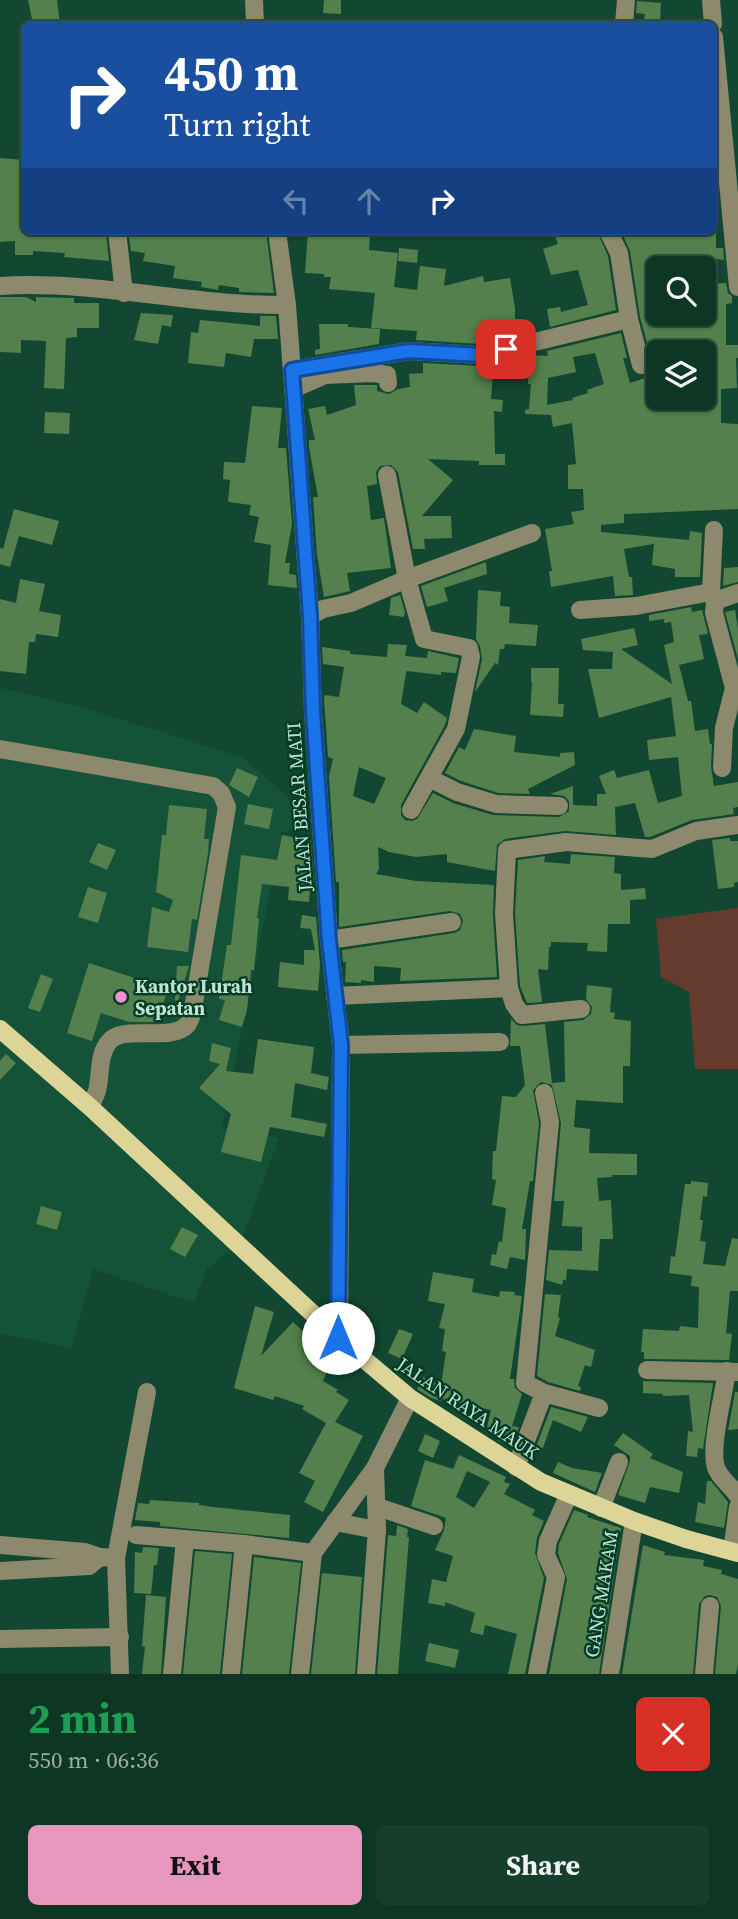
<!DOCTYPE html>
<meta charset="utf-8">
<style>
:root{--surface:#0e3625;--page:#173e2d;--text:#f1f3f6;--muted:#9baba7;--line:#2e5042;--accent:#e797bd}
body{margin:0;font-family:"Source Serif 4",serif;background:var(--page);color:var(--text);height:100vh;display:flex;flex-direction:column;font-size:26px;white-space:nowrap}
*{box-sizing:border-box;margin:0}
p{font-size:23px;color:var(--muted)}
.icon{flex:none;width:38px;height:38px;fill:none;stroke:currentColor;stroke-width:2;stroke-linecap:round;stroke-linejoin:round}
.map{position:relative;height:1674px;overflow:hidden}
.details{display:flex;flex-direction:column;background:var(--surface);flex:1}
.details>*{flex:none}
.top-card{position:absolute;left:21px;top:21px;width:696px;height:214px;border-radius:10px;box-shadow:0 2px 5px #0004,0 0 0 2px var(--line);background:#1a4fa0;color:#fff;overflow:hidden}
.buttons{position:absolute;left:646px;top:256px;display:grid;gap:14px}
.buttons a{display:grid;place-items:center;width:70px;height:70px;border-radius:10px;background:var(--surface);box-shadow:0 2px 5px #0004,0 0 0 2px var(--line);font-size:35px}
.pin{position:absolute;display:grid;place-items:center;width:60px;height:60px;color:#fff;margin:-30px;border-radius:14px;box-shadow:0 4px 10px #0006}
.me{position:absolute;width:77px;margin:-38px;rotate:0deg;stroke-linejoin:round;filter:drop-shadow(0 0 5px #0008)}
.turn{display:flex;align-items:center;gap:24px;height:147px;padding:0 28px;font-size:32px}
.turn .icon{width:91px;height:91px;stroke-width:2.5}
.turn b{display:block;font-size:49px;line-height:60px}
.lanes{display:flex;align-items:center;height:66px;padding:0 28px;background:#0003;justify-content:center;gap:35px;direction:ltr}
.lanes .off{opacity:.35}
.round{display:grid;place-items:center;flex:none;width:74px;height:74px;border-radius:10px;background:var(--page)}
.head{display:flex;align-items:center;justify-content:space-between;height:119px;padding:0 28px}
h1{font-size:42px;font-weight:700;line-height:52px;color:#1e9e55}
.button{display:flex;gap:14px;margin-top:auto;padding:14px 28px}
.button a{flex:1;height:80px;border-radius:10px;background:var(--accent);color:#111;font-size:28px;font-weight:700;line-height:80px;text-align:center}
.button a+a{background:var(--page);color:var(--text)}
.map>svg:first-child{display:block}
.built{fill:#155339}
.green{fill:#643b2c}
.building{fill:#53804c;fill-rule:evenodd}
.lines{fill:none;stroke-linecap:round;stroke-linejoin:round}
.minor{stroke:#8d896c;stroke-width:18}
.major{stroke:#ddd497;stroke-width:18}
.route-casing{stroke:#114b97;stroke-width:18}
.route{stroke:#1a73e8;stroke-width:12}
.poi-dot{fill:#f491d3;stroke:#033d27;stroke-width:2.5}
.labels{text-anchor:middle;stroke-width:5;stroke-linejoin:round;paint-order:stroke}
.street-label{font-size:19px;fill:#c2e3d1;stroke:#033d27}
.poi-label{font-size:19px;font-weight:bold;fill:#c2e3d1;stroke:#033d27;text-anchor:start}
</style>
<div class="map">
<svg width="738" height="1674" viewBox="0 0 738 1674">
<rect width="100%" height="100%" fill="#124831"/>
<path class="built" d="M0,688L88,709L244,758L294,803L299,830L282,832L222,1127L279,1138L240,1244L207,1268L194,1303L93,1269L71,1348L0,1333Z"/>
<path class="green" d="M738,908V1069H695L689,992L661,977L656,919Z"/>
<g class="building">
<path d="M28,0H57L60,24H33Z"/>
<path d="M324,0H341V14L323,13Z"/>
<path d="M637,1L661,3L660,24H643L645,14L636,13Z"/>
<path d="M0,158L24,160V231L106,233L109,261L64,257L65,253L33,251V255H15V241L0,242Z"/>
<path d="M128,231H266L274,293L239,292V288L219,285L218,290L201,287L202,282L173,278L175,266L143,261L145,253L131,251Z"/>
<path d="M308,231L370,232L369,250L398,253L394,287L417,290L420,266L446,269L444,286L483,276L484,282L510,278L515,308V331L504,332L505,338L480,344L416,340L417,331L371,328L375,293L329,289L331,277H324V274L305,273Z"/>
<path d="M553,231H597L608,256L616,310L550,327L547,309L560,307L561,312L588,305L578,270L551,275L543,249L558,244Z"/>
<path d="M621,231H716V248H723L724,260L709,258V268H658V313H704V284L726,283L728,293L732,296V303L726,304V345H738V358H736L737,388L721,389V423L738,424V509L624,514V523L601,525V532L689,540L690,531L702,533L700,577H675V569L652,565L654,544L624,549L629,577H632L633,595L615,596L613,576L551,587L549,571H552L545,529L574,524L571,512L584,510L583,489H568V465L576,464L572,423L553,427L551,415L525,414V410L529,409L531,384H528L529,355L548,356L547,351L621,333L627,358H623L630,383L655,375L658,397H704V352L650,353L640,317L630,251ZM595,353L604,384L587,390L588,393L572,398L573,400L547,405L548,378L576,372L573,357Z"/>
<path d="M399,248L418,250L417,263L398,261Z"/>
<path d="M0,297H26L36,302V297L71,298H74V303H99V328H77V337L66,338L64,389L44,388L46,341L21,340V353L0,352Z"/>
<path d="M141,313L173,315L171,327L162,325L158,344L134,340Z"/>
<path d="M260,316H276L278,339H254L251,357L226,353L224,367L188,363L191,332L198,333L200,320L260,326Z"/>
<path d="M319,324H348V327L380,329L379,344L315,355V350L320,349Z"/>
<path d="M423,363L480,366L494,364L491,399L503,400L502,412L494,411L495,454H505V465H479V461L428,459L453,480L422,516H451L452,538L424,539L425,549H413L398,472L391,465L380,466L376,472L377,484L367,486L371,520L384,518L391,568L347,573L350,591L324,597L317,555L313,497H318L309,447V440H315L308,409L325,406L327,415L356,405L354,385H377V391L389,394L398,389L410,387L409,374L423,373Z"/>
<path d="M252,406L282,408L278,448H286L292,524L285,563H290L289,574L296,575L297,588L268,585L271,545L254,542L259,517L249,515L251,505L228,502L230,480L223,479L224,462L245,463Z"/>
<path d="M45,412L70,413L69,434L44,433Z"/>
<path d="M14,509L59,521L52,545L19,536L10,567L0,564V548L3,549Z"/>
<path d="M486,562L487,574L444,588L448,601L427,607L421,586Z"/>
<path d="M738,567V582L723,586L724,568Z"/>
<path d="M20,579L45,584L39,611L61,615L58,637L36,634L35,642H29L26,674L0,671V599L16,603Z"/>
<path d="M478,590L501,592L500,606L510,607L509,623L538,625L536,646L505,644L504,649H500L498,665L495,663L475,692L482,659L480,646L476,639Z"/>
<path d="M400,595L405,612L404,617L389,615L391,598Z"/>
<path d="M691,607L692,612L702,610L708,634L699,635L704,659L679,665L688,701H691L695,731L708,729L710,744H712L711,767L714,786L738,782V807L733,808L734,814L692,820L650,837H645L635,803L615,807L616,835L565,831L505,839L497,845L495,871L447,862V854L416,857L389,852L378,847L379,869L376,874L416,881L494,885L493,915L497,977L400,981L401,968L374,966V982L361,980V983L345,982L346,962H343L342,950L454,933L460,930L463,921L460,914L450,911L339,927V882H336L329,776L333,759L328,757L324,699L325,695L339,697L344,667L323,664L322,647L350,651V654L387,657L388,644L407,645L405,656L427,658L428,651L459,658L456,673L441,672V675L407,671L406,673L401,704L417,713L424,702L447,718L445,725L401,805V815L405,820L412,821L417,819L433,793L453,803L493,815L559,817L569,811V801L564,796L550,794L573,786V805L597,806V794H606L599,776L614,770L617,778L649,770L658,803L682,796L678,757L649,760L647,740L676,736L671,697L599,718L588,669H612L613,652L583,650L581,639L634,628L638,645L621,649L672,684L664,645L674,642L671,622L664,623V619L649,621V615ZM359,767L386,778L374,804L353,796Z"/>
<path d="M735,610L738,629V659L725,612Z"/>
<path d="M531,668H559L558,704H564L563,717L530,715L532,682H531Z"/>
<path d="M474,729L516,736L514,752L560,757V753L574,752L575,765L528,789L530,794L498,793L461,781L445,773L459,747L465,750Z"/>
<path d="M237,768L258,777L249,797L229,785Z"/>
<path d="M248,804L273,809L269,829L244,824Z"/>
<path d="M169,805L207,809L204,839H209L208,853L197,920L192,919L188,952L147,947L152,907L169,912L173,900L156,892L162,835H166Z"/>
<path d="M282,835L311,841L314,882H312L310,889L309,902L288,900L289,887L262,884L257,918L259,919L254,970H251L247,1010L242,1027L219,1020L225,1000L219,999L227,945H231L241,855L277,860Z"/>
<path d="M730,838V841H738V882L734,883V887L718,889L712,840Z"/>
<path d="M98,843L116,850L107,870L89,862Z"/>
<path d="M571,854L615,857L614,873L621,874V890L645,888L646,899L630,900V924H608L607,952L587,951L588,943L551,942V947H549L548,970L538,969L542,1002L527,1003L520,986L515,914L518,860L545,856L544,862L570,864Z"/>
<path d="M88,887L107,893L98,923L78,917Z"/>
<path d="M302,915L316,917L320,965L318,991L278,987L280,962L304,965V950H315L311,929L300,928Z"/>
<path d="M89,963L168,989L157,1022H129L101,1013L92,1041L67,1033Z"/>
<path d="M177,966H189L178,1001L175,1000Z"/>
<path d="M41,974L53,979L40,1012L28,1008Z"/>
<path d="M587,985L612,988L610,1012L615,1013L614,1019L631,1021L630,1066H623V1103L576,1100L574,1127L590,1129L589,1153L637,1154V1175H612V1177L597,1178L599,1201L611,1200L613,1239H600L598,1271L567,1269L566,1280H563L562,1285L546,1280L549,1250L582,1251V1227L562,1226L564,1201H554L561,1123L552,1085L541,1082L533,1090L539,1123L533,1181H530L522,1229H526L525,1260L510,1257L507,1269L490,1265L492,1254L496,1255L499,1241L502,1242L506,1208L492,1205L496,1180L492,1179L493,1151H496L502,1096L516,1097L525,1085L520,1046H510L511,1019L517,1025L522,1026L545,1024L552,1083L565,1082L564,1022L583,1020L591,1014L592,1007L586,999Z"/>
<path d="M258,1039L314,1047L311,1073L329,1077L327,1090L295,1083L291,1117L327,1124L324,1137L270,1127L261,1162L221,1152L231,1114L199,1088L220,1064L209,1061L212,1043L231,1048L226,1071L253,1074Z"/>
<path d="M6,1054L16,1063L0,1080V1061Z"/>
<path d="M691,1181L708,1183L707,1197L703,1196L700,1220H703L700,1241L706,1242L703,1264L725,1266L732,1238L738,1239V1291H730L726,1333L732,1334L729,1360L644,1359V1352H641L643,1329L679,1331L680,1326L698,1328L699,1287L691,1286L692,1276L669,1273L671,1256L675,1257L685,1184H691Z"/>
<path d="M41,1206L62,1212L57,1230L36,1224Z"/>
<path d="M182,1227L198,1235L185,1257L170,1249Z"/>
<path d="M433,1272L474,1279L472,1292L499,1297L500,1291L515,1292L514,1295L522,1296L510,1379H514L515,1388L522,1394L512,1426L519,1427L512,1446L498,1441L499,1435L486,1432L491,1410L442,1399L441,1401L431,1398L417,1389L423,1377L441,1386L446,1352L442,1351L445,1329L439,1328L445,1304L428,1301Z"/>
<path d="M545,1294L561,1295L558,1317L560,1318L555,1336L595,1350L591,1367L585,1365L578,1386L581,1387L580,1391L548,1382L537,1376Z"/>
<path d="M255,1306L274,1312L261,1356L293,1322L317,1344L313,1348L323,1352L318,1366L327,1371L323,1381L338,1390L336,1392L349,1400L335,1422L363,1436L323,1512L304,1502L315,1481L299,1473L326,1423L302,1409L304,1406L275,1396L273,1400L234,1388Z"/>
<path d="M399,1329L413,1334L402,1359L388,1353Z"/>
<path d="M643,1381L713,1383L703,1449L698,1448L697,1457L686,1456L688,1431L693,1432L689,1395L663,1396V1394L643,1393Z"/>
<path d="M735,1392H738V1429L728,1430Z"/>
<path d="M551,1407L588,1417L581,1432L553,1420L541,1453L535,1450Z"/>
<path d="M623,1433L653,1454L650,1458L683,1472L679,1493L650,1487L645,1503L618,1495L630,1461V1456L614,1445Z"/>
<path d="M425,1434L440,1441L433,1458L418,1451Z"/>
<path d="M459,1455L506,1477L504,1482L510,1484L504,1494L535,1510L532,1515L544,1521L537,1537L535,1553L544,1578L525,1674H508L517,1634L485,1625L483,1635L470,1632L475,1613L445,1602V1606L428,1603L432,1579L446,1582L453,1556L435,1550L444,1530L446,1518L411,1506L425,1460L453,1469ZM467,1471L490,1482L474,1508L456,1497Z"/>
<path d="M558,1462L572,1468L602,1473L595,1492L553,1473Z"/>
<path d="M707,1481H711L728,1502L724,1528L695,1522L698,1502L705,1504Z"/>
<path d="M150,1500L199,1503V1505L213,1507L290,1515L289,1538L160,1526V1522L135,1520L138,1503L149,1504Z"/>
<path d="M574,1510L588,1515L587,1517L621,1528L599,1674H549L567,1579L558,1553L559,1544Z"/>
<path d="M397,1525L408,1529L407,1537H409L398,1674H377L388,1535L396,1536Z"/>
<path d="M643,1545L665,1552L664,1555L704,1560L703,1566L722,1570L721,1574L738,1579V1664L736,1674H715L721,1606L717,1597L710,1595L705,1596L699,1604L693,1674H622Z"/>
<path d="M143,1547L159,1548L157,1565H154L151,1594L134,1593L135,1552L142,1553Z"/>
<path d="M195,1551L232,1554L220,1674H183Z"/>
<path d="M254,1557L301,1563L289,1674H242Z"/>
<path d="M322,1573L362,1577L355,1674H311Z"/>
<path d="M146,1595L166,1597L161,1674H142L145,1647L142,1646Z"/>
<path d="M429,1643L459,1650L455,1668L425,1661Z"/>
</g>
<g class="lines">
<g class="minor">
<path d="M254,0L255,24"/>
<path d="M711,0L713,24"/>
<path d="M624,24L626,0"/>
<path d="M714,37L738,287"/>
<path d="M117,231L124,293"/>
<path d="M277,231L287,305L310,616L313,712L329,940L341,1045L339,1338"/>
<path d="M0,286C96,280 191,306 287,305"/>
<path d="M629,319L641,365"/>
<path d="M292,370L409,351L481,355L629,319L619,253L608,231"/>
<path d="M293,389L325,375L373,373L387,375L388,383"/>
<path d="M387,475L407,579L424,639L469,648L471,657L456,729L411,810"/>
<path d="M711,592L714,530"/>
<path d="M715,601L714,613L734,688L724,728L722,768"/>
<path d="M580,610L636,606L711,592L715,601L738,593"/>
<path d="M310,616L323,609L351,603L407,579L532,533"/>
<path d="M0,749L213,786L221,793L227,807L193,1009C192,1014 190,1021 187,1025C170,1043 122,1023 108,1043C98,1056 101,1076 97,1091C95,1097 92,1102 90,1107"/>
<path d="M429,778L457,792L496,804L559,806"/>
<path d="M329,940L452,922"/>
<path d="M335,996L509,988"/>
<path d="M581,1009L522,1015L514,1004L509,988L504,914L507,850L566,842L652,849L696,831L738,825"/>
<path d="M341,1045L500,1042"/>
<path d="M544,1093L550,1122L525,1383L544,1393L599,1408"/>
<path d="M647,1370L738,1372"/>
<path d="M727,1371C724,1394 708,1452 717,1470C722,1480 732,1487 738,1496"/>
<path d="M516,1467L544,1393"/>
<path d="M378,1507L434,1526"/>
<path d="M601,1508L619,1462"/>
<path d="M335,1522L377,1530"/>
<path d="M136,1535L244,1544L313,1553"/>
<path d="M0,1545L85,1552L100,1557L116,1558"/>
<path d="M732,1551L738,1507"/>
<path d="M0,1571L89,1566L100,1557"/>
<path d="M0,1639L120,1637"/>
<path d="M120,1674L116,1558L147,1392"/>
<path d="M172,1674L185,1539"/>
<path d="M231,1674L244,1544"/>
<path d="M300,1674L313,1553L375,1468L410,1398"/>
<path d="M366,1674L377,1530L375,1468"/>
<path d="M537,1674L556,1577L546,1555L548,1541L569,1494"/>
<path d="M610,1674L634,1521"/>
<path d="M704,1674L710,1606"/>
</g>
<path class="major" d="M0,1029L90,1107L339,1338L410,1398L541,1482L634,1521L686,1539L738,1553"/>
</g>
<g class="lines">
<defs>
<path id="route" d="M338,1338L341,1045L329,940L313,712L310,616L292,370L409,351L481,355L506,349"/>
</defs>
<use href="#route" class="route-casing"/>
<use href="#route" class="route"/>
</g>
<circle class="poi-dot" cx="121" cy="997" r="7"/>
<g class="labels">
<g class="street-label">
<text transform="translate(299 807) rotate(-94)" y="7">JALAN BESAR MATI</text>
<text transform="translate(468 1408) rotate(34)" y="7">JALAN RAYA MAUK</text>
<text transform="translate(601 1594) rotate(-81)" y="7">GANG MAKAM</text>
</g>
<g class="poi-label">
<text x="135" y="993">Kantor Lurah<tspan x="135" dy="22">Sepatan</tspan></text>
</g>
</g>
</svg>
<div class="buttons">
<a><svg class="icon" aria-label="search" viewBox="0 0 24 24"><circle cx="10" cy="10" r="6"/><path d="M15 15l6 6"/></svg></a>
<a><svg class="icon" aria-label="layers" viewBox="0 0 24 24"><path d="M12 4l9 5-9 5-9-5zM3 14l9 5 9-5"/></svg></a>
</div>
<div class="pin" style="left:506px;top:349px;background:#d93025"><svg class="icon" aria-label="arrive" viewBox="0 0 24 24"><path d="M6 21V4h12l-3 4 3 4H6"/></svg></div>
<svg class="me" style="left:338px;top:1338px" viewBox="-20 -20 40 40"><circle r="19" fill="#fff"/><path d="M0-13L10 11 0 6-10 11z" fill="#1a73e8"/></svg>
<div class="top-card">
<div class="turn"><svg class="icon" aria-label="right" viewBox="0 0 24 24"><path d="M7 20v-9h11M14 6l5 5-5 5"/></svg><div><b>450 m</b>Turn right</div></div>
<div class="lanes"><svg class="icon off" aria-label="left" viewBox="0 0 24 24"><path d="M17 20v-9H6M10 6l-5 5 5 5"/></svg><svg class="icon off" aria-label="ahead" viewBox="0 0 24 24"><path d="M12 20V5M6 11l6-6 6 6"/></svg><svg class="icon" aria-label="right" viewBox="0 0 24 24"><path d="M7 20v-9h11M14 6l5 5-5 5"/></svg></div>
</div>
</div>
<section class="details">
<div class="head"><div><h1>2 min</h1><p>550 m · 06:36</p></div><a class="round" style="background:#d93025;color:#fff"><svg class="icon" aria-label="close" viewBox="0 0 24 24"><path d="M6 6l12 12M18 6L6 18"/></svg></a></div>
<div class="button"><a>Exit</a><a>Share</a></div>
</section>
